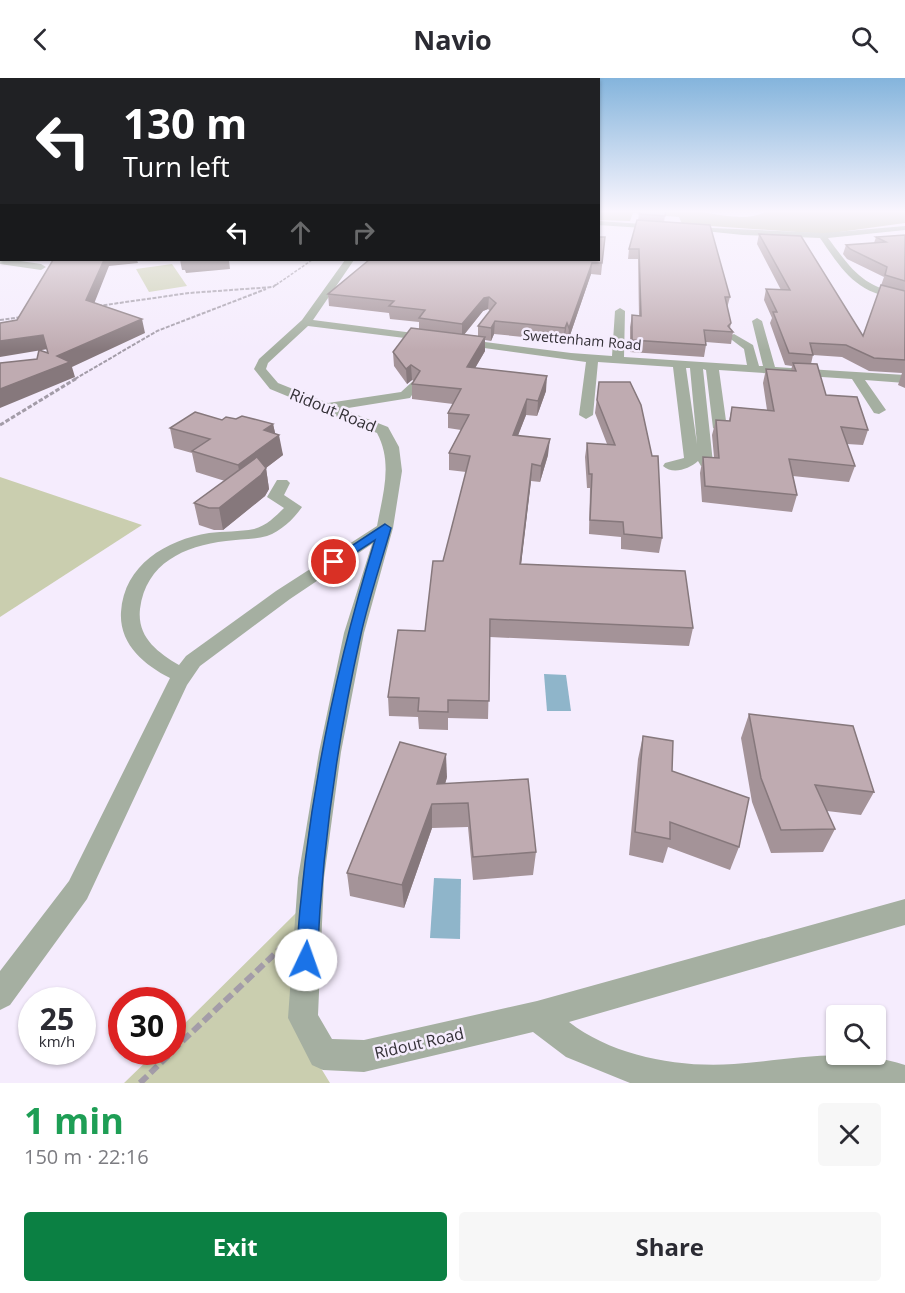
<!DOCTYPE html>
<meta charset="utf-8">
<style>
:root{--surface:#fff;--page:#f7f7f7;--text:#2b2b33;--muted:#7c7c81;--accent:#0b8043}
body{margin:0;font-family:"Open Sans",sans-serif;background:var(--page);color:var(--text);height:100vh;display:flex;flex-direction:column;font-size:22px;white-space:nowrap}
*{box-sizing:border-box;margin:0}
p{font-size:20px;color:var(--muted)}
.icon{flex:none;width:33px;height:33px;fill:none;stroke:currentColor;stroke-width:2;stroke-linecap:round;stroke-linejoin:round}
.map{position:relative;height:1005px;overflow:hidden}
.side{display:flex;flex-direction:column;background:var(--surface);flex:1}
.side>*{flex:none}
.guide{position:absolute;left:0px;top:0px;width:600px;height:183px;box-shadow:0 2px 4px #0004;background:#202124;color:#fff;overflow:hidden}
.buttons{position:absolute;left:826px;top:927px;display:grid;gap:12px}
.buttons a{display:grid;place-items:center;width:60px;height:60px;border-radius:6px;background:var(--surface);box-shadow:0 2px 4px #0004;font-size:30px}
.speed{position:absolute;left:18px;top:909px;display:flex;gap:12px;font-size:30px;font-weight:700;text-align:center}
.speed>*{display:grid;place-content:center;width:78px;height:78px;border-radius:50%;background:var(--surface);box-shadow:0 2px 4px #0004;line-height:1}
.speed small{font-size:15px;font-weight:400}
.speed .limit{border:9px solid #d22;background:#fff;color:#111}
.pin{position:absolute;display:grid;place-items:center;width:51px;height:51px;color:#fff;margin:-26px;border:3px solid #fff;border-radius:50%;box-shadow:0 2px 6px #0007}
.me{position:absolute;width:66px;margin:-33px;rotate:3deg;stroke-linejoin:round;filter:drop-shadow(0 0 4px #0008)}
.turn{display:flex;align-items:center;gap:21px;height:126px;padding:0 24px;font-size:27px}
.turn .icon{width:78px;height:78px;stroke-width:2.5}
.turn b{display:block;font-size:42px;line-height:51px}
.lanes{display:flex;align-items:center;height:57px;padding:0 24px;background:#0003;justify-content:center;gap:30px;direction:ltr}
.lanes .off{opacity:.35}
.round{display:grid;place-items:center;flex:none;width:63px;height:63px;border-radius:6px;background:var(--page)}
.head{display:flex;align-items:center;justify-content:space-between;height:102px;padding:0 24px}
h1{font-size:36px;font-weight:700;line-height:45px;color:#1e9e55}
.button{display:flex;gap:12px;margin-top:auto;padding:12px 24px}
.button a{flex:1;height:69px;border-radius:6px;background:var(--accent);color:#fff;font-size:24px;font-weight:700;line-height:69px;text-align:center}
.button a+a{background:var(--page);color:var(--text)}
header{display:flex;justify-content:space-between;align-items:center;height:78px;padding:0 24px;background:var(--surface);font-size:27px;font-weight:700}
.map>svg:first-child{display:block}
.green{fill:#caceaf}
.forest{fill:#adb18d}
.water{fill:#8fb5ca}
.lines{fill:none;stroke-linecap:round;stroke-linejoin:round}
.path-far3{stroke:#a39ca8;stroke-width:1.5;stroke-dasharray:3 1.5;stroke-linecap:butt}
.path-far2{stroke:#a39ca8;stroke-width:2;stroke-dasharray:4 1.5;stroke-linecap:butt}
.path-far1{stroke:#a39ca8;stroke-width:3;stroke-dasharray:4.5 2;stroke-linecap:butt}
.path{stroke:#a39ca8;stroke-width:6;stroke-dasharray:10 4.5;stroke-linecap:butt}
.minor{fill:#a5afa1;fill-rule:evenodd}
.wall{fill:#a49398;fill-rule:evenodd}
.shaded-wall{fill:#86787c}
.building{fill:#bfabb1;stroke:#86787c;stroke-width:1.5}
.route{fill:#1a73e8;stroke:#114b97;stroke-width:1.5}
.labels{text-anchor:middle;stroke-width:5;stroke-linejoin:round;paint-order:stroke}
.far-street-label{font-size:14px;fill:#333036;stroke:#f5ecfd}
.street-label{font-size:16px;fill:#333036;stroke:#f5ecfd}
</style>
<header><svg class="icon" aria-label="back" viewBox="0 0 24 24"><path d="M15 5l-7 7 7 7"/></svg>Navio<svg class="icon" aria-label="search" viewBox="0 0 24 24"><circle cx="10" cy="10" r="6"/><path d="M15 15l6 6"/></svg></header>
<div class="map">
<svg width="905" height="1005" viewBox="0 0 905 1005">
<rect width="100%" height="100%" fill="#f5ecfd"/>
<g class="green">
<path d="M172,186L187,208L149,214L136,191Z"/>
<path d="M0,399L142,447L0,539Z"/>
<path d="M298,833L294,946L330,1005H124L156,974H172L173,957Z"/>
</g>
<path class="forest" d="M598,132C628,132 657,131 686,132C708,133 748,147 768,132H905V145L825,156L682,146L679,139L633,135L630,143L599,142Z"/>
<g class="water">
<path d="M544,596L566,597L571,633H547Z"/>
<path d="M434,800L461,801L460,861L430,860Z"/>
</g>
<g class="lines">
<path class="path-far3" d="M276,207L312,182"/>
<g class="path-far2">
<path d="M98,228L189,215L273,209L278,205"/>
<path d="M0,242L22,239"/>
<path d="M75,301L157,253L266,211"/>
</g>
<path class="path-far1" d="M0,347L77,300"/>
<g class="path">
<path d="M172,973L282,869"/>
<path d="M140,1005L172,974"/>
</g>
<g class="minor">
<path d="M598,143L658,147L662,149L658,151L598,147Z"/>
<path d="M905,148V152L828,160C852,192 863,210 905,216V222C858,216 846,198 820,160L743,157L685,151L689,149L824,155Z"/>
<path d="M2,166V172L0,173V167Z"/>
<path d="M0,180L41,186L46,189L41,192L0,186Z"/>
<path d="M345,182H354L313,242L429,257L435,260L429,263L308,248L268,285L266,291L278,305L328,325L401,314L412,304L418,308L410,320L342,331L388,349L399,369L402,393L393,450L364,555L341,674L324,800L318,937L332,961L364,962L537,923L905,821V847L569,944C613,978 678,990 734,986C792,982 848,968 905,987V1005H630L566,979L533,954L364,994L323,992L312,987L288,940L298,800L319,674L344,555L372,466L290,521L200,588L187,607L87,821L10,927L0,932V893L69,803L170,600C144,587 119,566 121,534C124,487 166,462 209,455C223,453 240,454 254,451C266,448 276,438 284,430L267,419L277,402H287L290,405L284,417L302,429C294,441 281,453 267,458C253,462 239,461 226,463C184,468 146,485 140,531C137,559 157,574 179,587L186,578L276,513L377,448C383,415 393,385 377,355L270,311L254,291L259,281L302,242Z"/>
<path d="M620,230L625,233L624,279L747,287L744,271L728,259L734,256L753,267L759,288H763L752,243L757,240L762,243L775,289L905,297V305L865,302L886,332L879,336L874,335L852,301L719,292L727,350L720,354L713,350L706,292L703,291L713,385L706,389L701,388L698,383C689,391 673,397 663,388L665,385L684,380L673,289L598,284L593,337L586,341L579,337L586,284L462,267L456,264L462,261L571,275L612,278L615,233ZM686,290H690L697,366Z"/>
</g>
</g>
<g class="wall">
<path d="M666,132L664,144L730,219L727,230L731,245L730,250L733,254L731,266L706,264V267L704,279L630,274V249L632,237L639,238L638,181H628L629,171L638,142L639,136Z"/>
<path d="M759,156L863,258L884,199L847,181L843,176L846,167L874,165L876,159L905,157V310L898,307L902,295L869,293L842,279L813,277L811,286L826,317L868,352L863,367L847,366L855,388L849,404L793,398L797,417L792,434L702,424L700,395L703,379H714L712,357L716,342L729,343L732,329L767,332L763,305L766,291L791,293L792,288L785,287L770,245L772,240L764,222L766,211L781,212L757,166Z"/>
<path d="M605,159L601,197L591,196L568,263L565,257L563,263L494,256L491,263L485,262V273L475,290L546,313L537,338L526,337L518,357L548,377L540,404L531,403L521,486L693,550L689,568L490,559L488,641L448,640V652L419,651L418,639L389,638L388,619L425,553L466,394L449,392V375L461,352L448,350V335L453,326L412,321V306L414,303L412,302L407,306L394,288L393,274L419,251V244L390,241L389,235L329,228L328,216L598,182ZM488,231L490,233L478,248V258L464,257L483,233Z"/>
<path d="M599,304L662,460L659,475L621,471V459L589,456L590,410H587L585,379L587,365L607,366L595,335Z"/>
<path d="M236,341L273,346L275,355L283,377L266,390L269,411L265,418L223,452H214L199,447L194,425L225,403L196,394L192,375L174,370L170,350Z"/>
<path d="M749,636L874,714L861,737L827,733L835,751L823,774L771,775L752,724L741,660Z"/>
<path d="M643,658L672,693L739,769L730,792L668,769L663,785L629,777L638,681Z"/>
<path d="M447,699L445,706L536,774L533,797L473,802L468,749L432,750L404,830L350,818L347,795Z"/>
</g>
<g class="shaded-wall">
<path d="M104,182H137L138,185L109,188L90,236L86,222Z"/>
<path d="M180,182H229L230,191L186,195L185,192H182Z"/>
<path d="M592,185L591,196L568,263L569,250Z"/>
<path d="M489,219L488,231L483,233L462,259V246L484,220Z"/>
<path d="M142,241L145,255L72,289L75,299L0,330V311L57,278Z"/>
<path d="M495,243L494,256L491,263V250Z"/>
<path d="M567,245L565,257L563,263L565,250Z"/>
<path d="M43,257L48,271L0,279V263Z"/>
<path d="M485,259V273L467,304V289Z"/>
<path d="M411,287L412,302L407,306L406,291Z"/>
<path d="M547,298L546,313L537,338L538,323Z"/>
<path d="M527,321L526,337L512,373L513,357Z"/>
<path d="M273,346L276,359L279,357L283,377L242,408L238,387L264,352Z"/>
<path d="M550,361L548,377L540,404L541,388Z"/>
<path d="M532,386L531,403L519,504L520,486Z"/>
<path d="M266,390L269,411L265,418L223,452L219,430Z"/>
<path d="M446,676L447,699L439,726L437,706Z"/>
<path d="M432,726V750L404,830L402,807Z"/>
</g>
<g class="building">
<path d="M640,132H666L665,138L639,136Z"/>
<path d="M637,142L710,147L730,219H725L731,245L728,248L733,254L704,252L706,267L632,262V237L641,238L639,171H629Z"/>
<path d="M759,156L801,158L863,258L881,207L905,213V282L874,280L846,267L810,265L813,277L789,275L773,234H777L766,211L790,212Z"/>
<path d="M905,157V203L885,197L887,189L850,171L846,167L886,164L876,159Z"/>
<path d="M598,159H605L602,185H592L569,250L567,245L565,250L495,243L491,250L478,248L496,225L489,219L484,220L462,246L419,240L425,232L389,228L394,223L328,216L369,182H598Z"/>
<path d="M53,182H104L86,222L142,241L57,278L70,284L0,311V285L37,281L39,272L48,275L43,257L0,263V245L17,242Z"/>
<path d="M411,250L485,259L467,289L547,298L538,323L527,321L513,357L550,361L541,388L532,386L520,486L685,493L693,550L490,541L489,623L448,622V634L418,633L419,620L388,619L398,552L425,553L433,483H443L470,378L449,375L469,337L448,335L461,311L412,306L420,293L411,287L406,291L393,274Z"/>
<path d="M793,285L817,286L826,317L857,319L868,352L841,349L855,388L789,381L797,417L705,408L703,379L719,380L716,342L730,343L732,329L774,333L766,291L796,293Z"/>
<path d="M599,304H630L641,327L652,378H658L662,460L624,456L623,444L590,442L592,396H589L587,365L615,367L597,322Z"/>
<path d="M195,334L222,342L226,339L236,341L242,338L273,346L264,352L279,357L238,387L192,373L210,361L170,350Z"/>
<path d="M257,379L266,390L261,397L219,430H209L194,425Z"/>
<path d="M749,636L853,648L874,714L815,707L835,751L781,752L761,700Z"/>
<path d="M643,658L673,663L672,693L749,720L739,769L670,744V761L635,754Z"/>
<path d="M400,664L446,676L437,706L528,701L536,774L473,779L468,725L432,726L402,807L347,795Z"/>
</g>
<linearGradient id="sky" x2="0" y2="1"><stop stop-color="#84b4dc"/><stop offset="0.49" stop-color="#faf6fe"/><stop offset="1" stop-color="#faf6fe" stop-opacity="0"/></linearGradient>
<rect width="905" height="272" fill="url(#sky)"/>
<path class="route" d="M385,446L391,450C381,485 369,520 361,556C337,663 322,773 317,882L314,890L306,893L299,890L296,882C305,737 332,601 375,462L338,486L334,488L327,484Z"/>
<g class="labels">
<g class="far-street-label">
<text transform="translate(582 262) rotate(5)" y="5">Swettenham Road</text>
</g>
<g class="street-label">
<text transform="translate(333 332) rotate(22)" y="6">Ridout Road</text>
<text transform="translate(419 965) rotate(-13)" y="6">Ridout Road</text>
</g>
</g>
</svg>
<div class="buttons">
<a><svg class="icon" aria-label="search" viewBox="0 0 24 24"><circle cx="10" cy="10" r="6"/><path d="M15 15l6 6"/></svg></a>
</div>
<div class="speed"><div>25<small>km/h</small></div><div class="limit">30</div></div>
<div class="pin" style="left:334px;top:484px;background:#d93025"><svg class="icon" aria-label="arrive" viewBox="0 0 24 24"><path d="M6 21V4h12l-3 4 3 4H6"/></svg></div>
<svg class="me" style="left:306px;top:882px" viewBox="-20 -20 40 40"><circle r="19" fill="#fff"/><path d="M0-13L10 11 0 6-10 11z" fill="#1a73e8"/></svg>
<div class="guide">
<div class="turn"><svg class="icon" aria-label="left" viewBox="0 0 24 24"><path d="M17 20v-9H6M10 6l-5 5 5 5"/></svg><div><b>130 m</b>Turn left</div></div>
<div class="lanes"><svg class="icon" aria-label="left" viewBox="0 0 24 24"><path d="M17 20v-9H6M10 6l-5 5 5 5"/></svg><svg class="icon off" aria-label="ahead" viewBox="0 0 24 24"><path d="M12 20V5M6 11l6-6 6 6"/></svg><svg class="icon off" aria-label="right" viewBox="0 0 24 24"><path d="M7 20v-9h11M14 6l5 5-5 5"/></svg></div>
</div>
</div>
<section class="side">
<div class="head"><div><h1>1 min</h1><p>150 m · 22:16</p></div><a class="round"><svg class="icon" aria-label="close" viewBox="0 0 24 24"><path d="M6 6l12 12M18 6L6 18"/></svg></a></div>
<div class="button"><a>Exit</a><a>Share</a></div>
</section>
